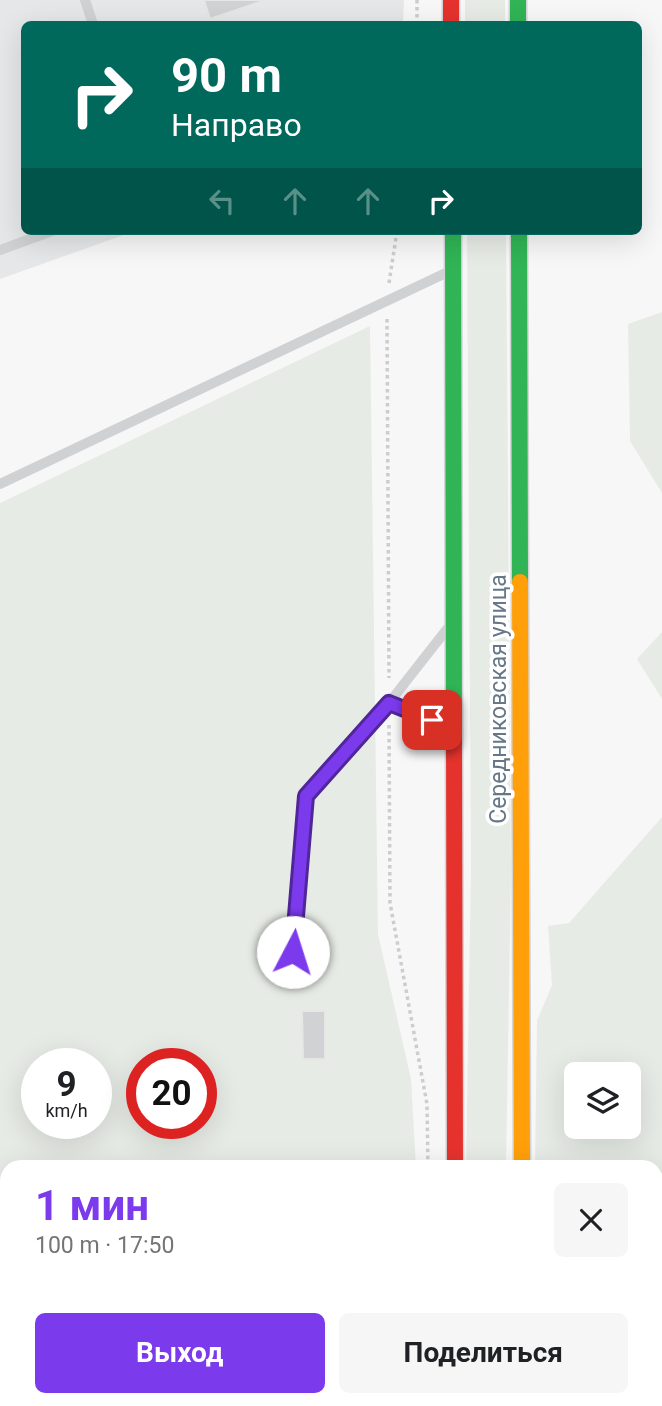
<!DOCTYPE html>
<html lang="ru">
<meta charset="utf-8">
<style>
:root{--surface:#fff;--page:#f6f6f6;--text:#202124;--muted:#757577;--accent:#7c3aed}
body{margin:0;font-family:Roboto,sans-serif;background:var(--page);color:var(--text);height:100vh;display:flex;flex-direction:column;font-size:26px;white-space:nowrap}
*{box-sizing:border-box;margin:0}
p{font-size:23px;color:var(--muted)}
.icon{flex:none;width:38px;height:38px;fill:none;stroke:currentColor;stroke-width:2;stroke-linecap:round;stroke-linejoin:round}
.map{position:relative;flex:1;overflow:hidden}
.sheet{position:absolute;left:0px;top:1160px;width:663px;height:247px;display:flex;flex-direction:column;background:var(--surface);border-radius:21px 21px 0 0;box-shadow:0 7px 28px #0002}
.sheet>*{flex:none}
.hud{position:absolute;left:21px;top:21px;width:621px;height:214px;border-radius:10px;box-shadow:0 7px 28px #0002;background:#00695c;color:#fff;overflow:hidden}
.tools{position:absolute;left:564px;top:1062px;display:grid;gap:14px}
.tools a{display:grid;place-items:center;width:77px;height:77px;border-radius:10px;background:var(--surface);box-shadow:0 7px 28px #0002;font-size:35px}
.speed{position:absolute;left:21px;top:1048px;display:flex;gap:14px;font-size:35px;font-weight:700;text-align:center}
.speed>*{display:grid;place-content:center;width:91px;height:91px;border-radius:50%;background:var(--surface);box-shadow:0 7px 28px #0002;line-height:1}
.speed small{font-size:18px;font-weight:400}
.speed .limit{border:10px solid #d22;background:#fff;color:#111}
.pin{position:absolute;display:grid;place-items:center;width:60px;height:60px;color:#fff;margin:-30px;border-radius:14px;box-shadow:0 4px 10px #0006}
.me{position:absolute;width:77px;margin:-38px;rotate:5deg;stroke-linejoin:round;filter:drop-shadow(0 0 5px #0008)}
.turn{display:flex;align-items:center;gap:24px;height:147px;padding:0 35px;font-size:32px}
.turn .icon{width:91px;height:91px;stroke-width:2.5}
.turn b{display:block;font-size:49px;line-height:60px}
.lanes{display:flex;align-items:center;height:66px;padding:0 35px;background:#0003;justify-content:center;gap:35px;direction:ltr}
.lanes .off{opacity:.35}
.round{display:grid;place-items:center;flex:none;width:74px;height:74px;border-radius:10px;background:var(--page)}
.head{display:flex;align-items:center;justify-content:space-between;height:119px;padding:0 35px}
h1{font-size:42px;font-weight:700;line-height:52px;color:var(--accent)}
.button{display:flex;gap:14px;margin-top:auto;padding:14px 35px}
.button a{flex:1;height:80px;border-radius:10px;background:var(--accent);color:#fff;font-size:28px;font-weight:700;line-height:80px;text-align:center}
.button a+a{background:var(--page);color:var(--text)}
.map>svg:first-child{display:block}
.built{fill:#e6e7e8}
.green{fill:#e7ebe5;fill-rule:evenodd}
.building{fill:#d0d2d3;stroke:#e6e6e6;stroke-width:2}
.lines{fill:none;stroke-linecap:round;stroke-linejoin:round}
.fast-casing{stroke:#d2d4d6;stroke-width:19}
.slow-casing{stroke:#d2d4d6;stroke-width:19}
.jam-casing{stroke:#d2d4d6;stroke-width:19}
.path{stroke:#cccdce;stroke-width:3.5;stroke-dasharray:3.5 3.5;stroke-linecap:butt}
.lane{stroke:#cfd1d2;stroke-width:10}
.fast{stroke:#30b455;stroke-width:16}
.slow{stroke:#ff9f0a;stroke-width:16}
.jam{stroke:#e5322d;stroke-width:16}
.route-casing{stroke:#51269a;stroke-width:18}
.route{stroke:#7c3aed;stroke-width:12}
.labels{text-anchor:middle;stroke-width:7;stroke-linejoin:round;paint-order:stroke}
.street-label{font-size:23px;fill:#667888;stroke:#fff}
</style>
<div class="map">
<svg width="662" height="1406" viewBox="0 0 662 1406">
<rect width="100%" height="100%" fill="#f7f7f7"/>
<path class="built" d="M0,0H404L403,24H24V231H135L0,279Z"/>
<g class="green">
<rect x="465" y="0" width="40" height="24"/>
<path d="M467,231H506L511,871L506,1167H466L471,867Z"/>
<path d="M662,312V493L630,441L628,324Z"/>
<path d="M370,326L378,934L411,1079L416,1167H7V1371L0,1363V503ZM37,1064H96V1124H37ZM142,1064H201V1124H142Z"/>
<path d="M662,632V699L637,659Z"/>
<path d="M662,817V1288L656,1291V1167H535L537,1021L552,985L548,926L569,923ZM576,1074H628V1127H576Z"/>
<path d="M662,1332V1372L656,1373V1334Z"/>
<path d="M20,1400H302L286,1406H18Z"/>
<path d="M440,1400H546L521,1406H421Z"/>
</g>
<g class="building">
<path d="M204,0H266L210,19Z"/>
<path d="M302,1011H325V1059H303Z"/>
</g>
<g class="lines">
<defs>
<g id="fast">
<path d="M518,0V24"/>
<path d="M453,231L454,733"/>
<path d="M519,231L520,582"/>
<path d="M656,1313L662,1311"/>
<path d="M656,1387L662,1385"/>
</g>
<path id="slow" d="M520,582L522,1167"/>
<g id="jam">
<path d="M451,0V24"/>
<path d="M454,733L455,1167"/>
<path d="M365,1406L379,1400"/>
<path d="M576,1406L598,1400"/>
</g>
</defs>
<use href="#fast" class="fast-casing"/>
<use href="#slow" class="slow-casing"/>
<use href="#jam" class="jam-casing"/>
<g class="path">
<path d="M417,0V24"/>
<path d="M389,283L397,231"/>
<path d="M387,319L389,678"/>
<path d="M389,725L390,903L427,1104L428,1167"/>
<path d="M312,1406L326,1400"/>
</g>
<g class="lane">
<path d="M85,0L93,24"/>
<path d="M0,250L52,231"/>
<path d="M0,484L450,271"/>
<path d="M389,703L450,727"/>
<path d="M293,952L306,796L389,703L447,629"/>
</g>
<use href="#fast" class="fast"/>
<use href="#slow" class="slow"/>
<use href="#jam" class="jam"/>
</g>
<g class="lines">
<defs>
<path id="route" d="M293,952L306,796L389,703L432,720"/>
</defs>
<use href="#route" class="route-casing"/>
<use href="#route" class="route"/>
</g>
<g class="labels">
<g class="street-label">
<text transform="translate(498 699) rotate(-90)" y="8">Середниковская улица</text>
</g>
</g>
</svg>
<div class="tools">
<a><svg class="icon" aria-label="layers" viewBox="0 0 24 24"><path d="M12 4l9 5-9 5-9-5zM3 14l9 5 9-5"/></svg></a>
</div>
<div class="speed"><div>9<small>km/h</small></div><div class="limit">20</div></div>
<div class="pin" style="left:432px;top:720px;background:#d93025"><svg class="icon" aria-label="arrive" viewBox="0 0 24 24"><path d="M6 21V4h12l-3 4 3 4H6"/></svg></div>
<svg class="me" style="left:293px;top:952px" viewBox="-20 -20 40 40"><circle r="19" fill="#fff"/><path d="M0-13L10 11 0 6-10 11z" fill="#7c3aed"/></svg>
<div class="hud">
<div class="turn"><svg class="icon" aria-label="right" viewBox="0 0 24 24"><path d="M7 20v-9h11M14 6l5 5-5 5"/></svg><div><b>90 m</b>Направо</div></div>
<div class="lanes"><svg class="icon off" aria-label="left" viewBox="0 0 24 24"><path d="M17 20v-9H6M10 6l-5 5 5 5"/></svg><svg class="icon off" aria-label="ahead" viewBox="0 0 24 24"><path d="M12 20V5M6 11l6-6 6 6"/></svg><svg class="icon off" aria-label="ahead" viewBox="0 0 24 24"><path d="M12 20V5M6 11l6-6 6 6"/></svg><svg class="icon" aria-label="right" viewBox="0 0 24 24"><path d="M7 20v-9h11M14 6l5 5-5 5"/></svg></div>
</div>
<section class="sheet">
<div class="head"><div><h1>1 мин</h1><p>100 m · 17:50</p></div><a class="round"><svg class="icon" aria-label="close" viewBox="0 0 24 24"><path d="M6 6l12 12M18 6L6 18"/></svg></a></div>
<div class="button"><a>Выход</a><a>Поделиться</a></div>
</section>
</div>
